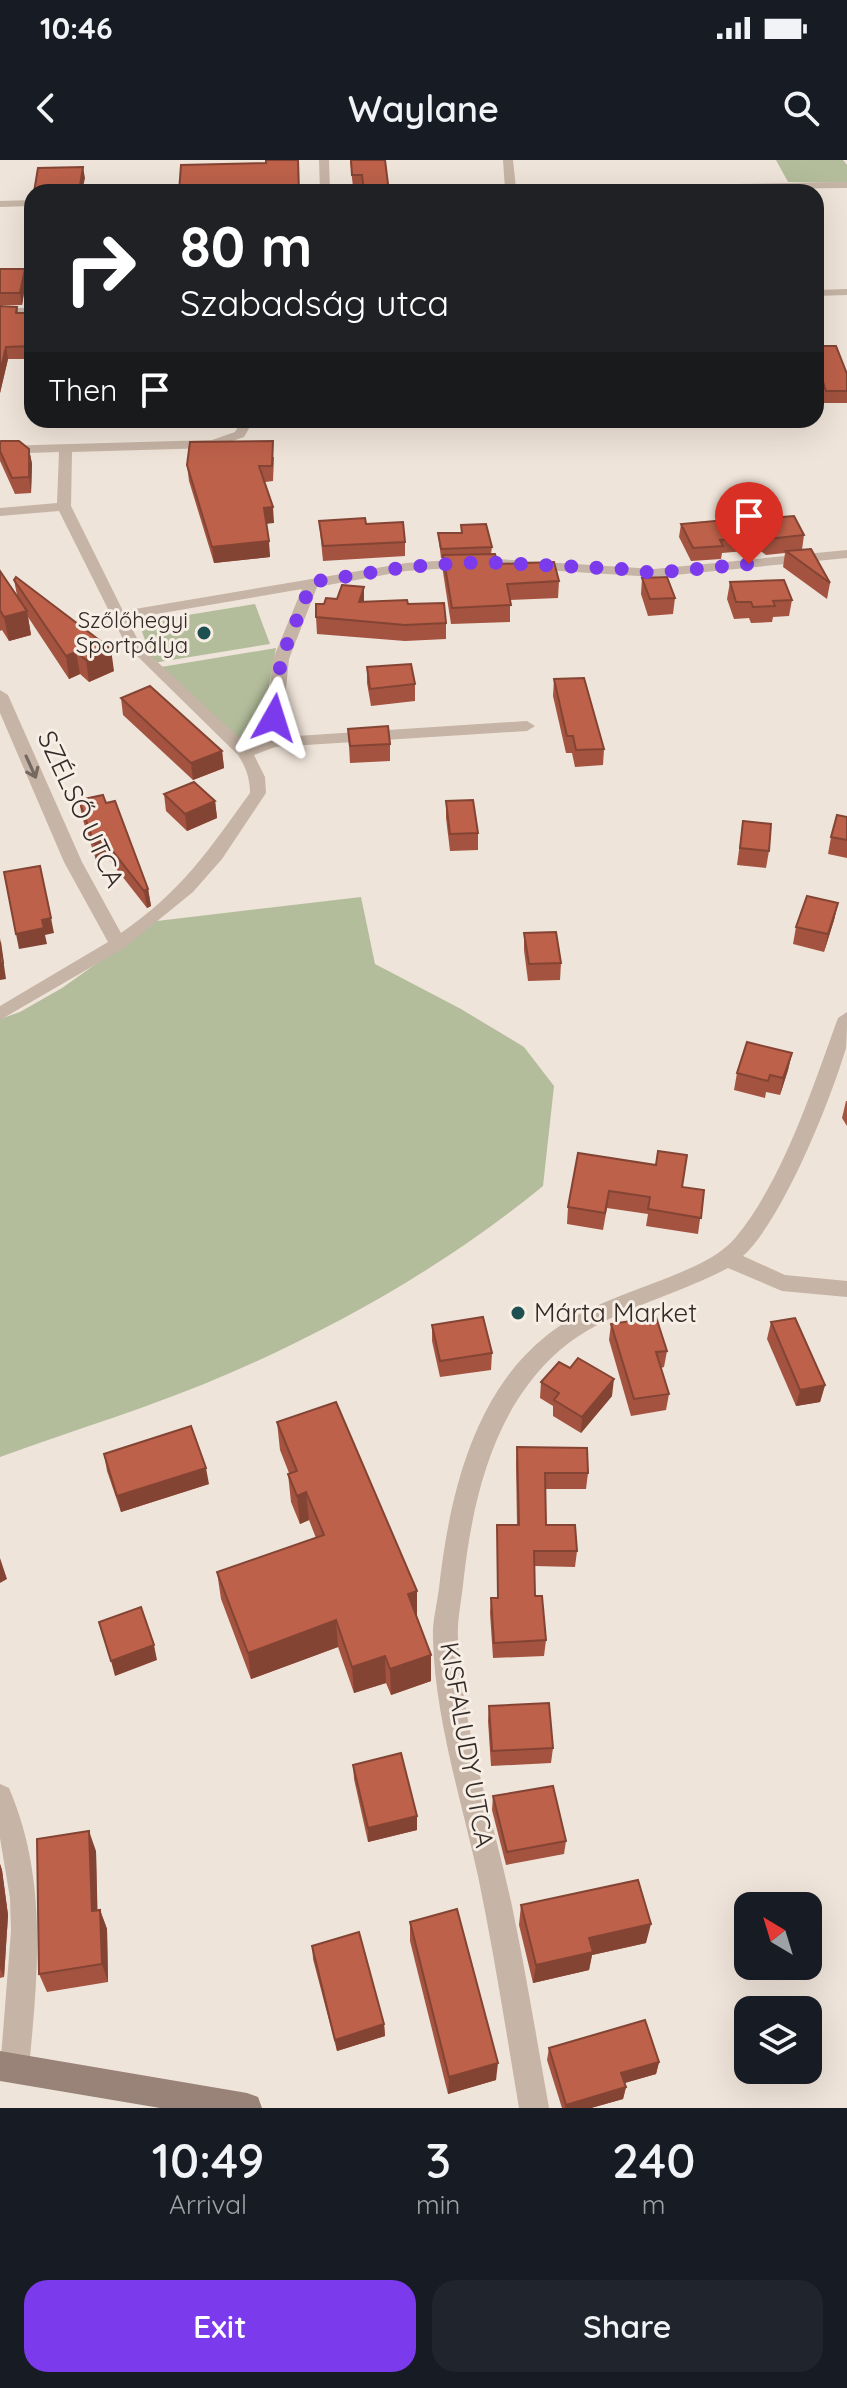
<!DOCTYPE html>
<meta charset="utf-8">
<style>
:root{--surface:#171b24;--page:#20242c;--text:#f1f3f6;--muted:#9ea1a6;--accent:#7c3aed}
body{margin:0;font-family:Quicksand,sans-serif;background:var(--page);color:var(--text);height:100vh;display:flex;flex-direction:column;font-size:30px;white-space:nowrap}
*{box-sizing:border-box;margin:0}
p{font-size:26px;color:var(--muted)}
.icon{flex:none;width:44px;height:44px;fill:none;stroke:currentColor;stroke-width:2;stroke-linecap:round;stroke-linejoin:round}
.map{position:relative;height:1948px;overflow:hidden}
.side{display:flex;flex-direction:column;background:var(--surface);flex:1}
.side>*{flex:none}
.top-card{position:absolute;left:24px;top:24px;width:800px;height:244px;border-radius:24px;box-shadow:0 8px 32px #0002;background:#202124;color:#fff;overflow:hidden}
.needle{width:52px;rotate:322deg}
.tools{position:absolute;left:734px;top:1732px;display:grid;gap:16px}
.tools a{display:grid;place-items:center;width:88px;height:88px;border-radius:16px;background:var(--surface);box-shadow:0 8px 32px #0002;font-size:40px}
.pin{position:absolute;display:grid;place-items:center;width:68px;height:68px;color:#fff;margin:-82px -34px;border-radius:50% 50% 50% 0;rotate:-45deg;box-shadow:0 0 8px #0007}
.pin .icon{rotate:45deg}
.me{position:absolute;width:88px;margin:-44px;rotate:6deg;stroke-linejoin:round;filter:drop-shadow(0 0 6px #0008)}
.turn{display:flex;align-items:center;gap:28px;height:168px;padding:0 24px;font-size:36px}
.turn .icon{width:104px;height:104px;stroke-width:2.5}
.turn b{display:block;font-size:56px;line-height:68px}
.then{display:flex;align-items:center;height:76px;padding:0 24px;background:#0003;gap:16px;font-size:30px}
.eta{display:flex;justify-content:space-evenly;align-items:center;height:136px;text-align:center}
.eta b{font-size:48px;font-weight:600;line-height:56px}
.cta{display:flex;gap:16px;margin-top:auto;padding:16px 24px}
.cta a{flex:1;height:92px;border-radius:24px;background:var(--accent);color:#fff;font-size:32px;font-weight:600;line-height:92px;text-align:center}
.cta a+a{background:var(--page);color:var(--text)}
.status{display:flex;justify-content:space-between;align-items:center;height:56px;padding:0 40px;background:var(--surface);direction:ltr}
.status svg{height:22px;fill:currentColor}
header{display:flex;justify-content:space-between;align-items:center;height:104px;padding:0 24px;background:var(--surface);font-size:36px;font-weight:600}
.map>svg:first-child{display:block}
.green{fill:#b3bd9b}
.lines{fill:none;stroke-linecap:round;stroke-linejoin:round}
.street{fill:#c6b4a6;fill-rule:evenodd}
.secondary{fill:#998378;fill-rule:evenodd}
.wall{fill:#a35340}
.shaded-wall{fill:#844434}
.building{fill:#bd614a;stroke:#844434;stroke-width:2}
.oneway{stroke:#756860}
.route{stroke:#7c3aed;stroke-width:14;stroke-dasharray:0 25.2}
.poi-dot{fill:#1f5051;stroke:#f7eee5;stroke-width:3}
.labels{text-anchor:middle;stroke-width:6;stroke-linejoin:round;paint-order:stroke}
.far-poi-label{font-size:22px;fill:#332a27;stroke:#f7eee5;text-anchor:end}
.street-label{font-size:26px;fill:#332a27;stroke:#f7eee5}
.poi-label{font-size:26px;fill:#332a27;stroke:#f7eee5;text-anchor:start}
</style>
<div class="status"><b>10:46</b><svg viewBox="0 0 49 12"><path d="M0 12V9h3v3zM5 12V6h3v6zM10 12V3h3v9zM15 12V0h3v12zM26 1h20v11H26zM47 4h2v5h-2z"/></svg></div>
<header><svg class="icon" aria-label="back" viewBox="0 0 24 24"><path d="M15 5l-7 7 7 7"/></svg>Waylane<svg class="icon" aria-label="search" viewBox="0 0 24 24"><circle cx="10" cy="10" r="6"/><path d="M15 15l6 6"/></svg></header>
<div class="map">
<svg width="847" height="1948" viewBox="0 0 847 1948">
<rect width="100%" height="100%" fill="#efe4d9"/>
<g class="green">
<path d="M776,0H843L847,5V23L788,22Z"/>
<path d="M255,444L270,484L153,503L139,463Z"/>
<path d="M276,488L259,580L240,585L155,508Z"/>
<path d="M361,737L375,804L461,849L524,887L554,926L543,1026C449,1103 341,1165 230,1213C155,1246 76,1269 0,1297V859L20,852L62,828L103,799L140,763Z"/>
</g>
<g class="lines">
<g class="street">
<path d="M319,0H329L330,32H320Z"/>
<path d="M503,0H513L516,28L847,22V28L492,32L505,29Z"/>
<path d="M32,40V46L0,47V41Z"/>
<path d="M847,129V135L816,136V130Z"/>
<rect x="0" y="148" width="32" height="8"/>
<path d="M242,260H254L244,277L212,288L72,292L71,346L123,451L406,403L481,398L654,409L847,390V398L654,417L481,406L406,411L317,427L289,499L281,577L527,561L535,566L527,571L275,587L254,595L265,617L266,633L222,699L193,732L124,788L0,860V846L108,782L64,702L0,553V530L8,535L82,702L121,773C183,730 207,692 250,633C250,619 246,607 238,595L126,485L59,351L0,356V348L57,343L59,292L0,294V286L212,280L235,272ZM302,429L273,499L264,579L248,586L149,494L138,480L127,459Z"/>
<path d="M847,852C847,863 847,877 846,888C830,942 783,1059 743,1096L785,1115L847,1121V1137L782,1131L728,1108C674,1137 607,1150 560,1190C493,1248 472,1341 463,1425C461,1443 457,1461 458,1479C462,1569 493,1658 512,1746C526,1813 537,1881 549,1948H519C506,1871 494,1793 478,1716C461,1639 435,1558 433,1479C432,1462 437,1445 439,1428C449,1339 472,1235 546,1176C588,1142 646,1129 695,1106C710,1099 725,1090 736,1077C784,1018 812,929 838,858Z"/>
<path d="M0,1624L9,1628C48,1719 38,1812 29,1908L24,1918L14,1923L4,1918L0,1910L11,1771L10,1738L0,1678Z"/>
</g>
<path class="secondary" d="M0,1891L247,1933L258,1937L262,1948H160L0,1921Z"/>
</g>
<g class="wall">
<path d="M350,0H385L389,32H363L362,27H353Z"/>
<path d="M0,109L26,121L22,145H0Z"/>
<path d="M0,146L17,147L18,153H32V199H8L0,233Z"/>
<path d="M816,186L847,214V243H824L816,218Z"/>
<path d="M183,260H211V264L184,265Z"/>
<path d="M0,282L29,289L32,304L31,333L15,334L0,301Z"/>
<path d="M274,297L273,321L265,322L274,363H266L270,397L214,403L189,321L187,305Z"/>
<path d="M742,360L804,375L802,390L830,423L827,439L783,407L785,393L766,395L747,381L745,391L722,393L721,399L691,401L679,377L681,364L741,366Z"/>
<path d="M319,361L366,364L405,382V396L323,401Z"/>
<path d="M461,365L492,387L491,394L498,404L559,421L558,438L510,440V462L451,464L443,412V398H441L438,373H461Z"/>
<path d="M0,411L17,435L14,420L114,511L89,522L80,514L69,519L28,457L31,475L9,481L2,470L0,471Z"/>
<path d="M642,418L675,438L673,454L648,456L641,434Z"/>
<path d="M730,422L792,440L789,456L773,457L772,462L751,463L749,458L734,459L727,439Z"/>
<path d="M364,442L408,444L446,463V479L405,481L317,474L316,457Z"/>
<path d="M367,507L415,524V541L371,546L367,523Z"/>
<path d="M554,519L604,589L603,605L575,607L572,593H566L553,536Z"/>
<path d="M121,538L222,591L224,608L193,620L123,555Z"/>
<path d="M348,569L390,584V601L350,603Z"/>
<path d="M164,634L215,641L217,658L187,671L166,651Z"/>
<path d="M79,640L106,643L148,729L151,746L147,748L107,697L96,700L82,657Z"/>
<path d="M446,641L478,673V690L450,691L446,658Z"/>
<path d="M847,657V698L828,694L831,677Z"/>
<path d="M743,661L769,691L766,708L737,705Z"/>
<path d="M838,743L834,760L824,792L793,784L796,767Z"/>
<path d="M524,773L561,803L560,820L528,821L524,790Z"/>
<path d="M792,893L788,910L780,935L766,932L765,938L734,930L737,913Z"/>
<path d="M846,941H847V966L842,958Z"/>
<path d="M578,993L682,1027L704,1030L698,1074L646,1066L648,1054L607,1048L603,1070L567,1064L568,1047Z"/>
<path d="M771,1162L825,1225L820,1242L796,1246L767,1179Z"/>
<path d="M611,1164L667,1191L664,1207L661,1208L669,1234L666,1250L631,1256L609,1180Z"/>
<path d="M432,1165L492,1193L491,1210L440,1217L432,1181Z"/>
<path d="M541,1222L612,1236L581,1273L553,1256V1246L540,1238Z"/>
<path d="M277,1262L417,1458L431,1495V1521L391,1535L386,1523L354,1533L338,1487L251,1519L221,1439L217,1412L316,1378L309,1360L300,1364L291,1342L288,1314L289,1313L280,1290Z"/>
<path d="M517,1287L588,1313L586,1329H545L546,1365L577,1391L575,1407L534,1406L535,1436L546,1480L544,1496L493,1498L490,1453L491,1438H497V1365H517L516,1303Z"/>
<path d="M104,1294L209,1324L121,1352L107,1311Z"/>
<path d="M489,1546L553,1588L551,1603L491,1606L488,1561Z"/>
<path d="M353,1605L417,1656V1670L368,1682L354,1619Z"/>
<path d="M493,1636L566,1681L564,1694L506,1705L492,1650Z"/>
<path d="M96,1691L97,1751L100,1750L107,1769L108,1822L47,1832L39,1814Z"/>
<path d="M0,1704L2,1710L8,1755L4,1817L0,1818Z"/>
<path d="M521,1745L646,1783L592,1795L589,1810L533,1823L519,1765Z"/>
<path d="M410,1762L496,1920L448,1934L410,1781Z"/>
<path d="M312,1786L384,1864L385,1876L337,1891L313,1799Z"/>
<path d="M549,1888L659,1902L656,1914L624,1923L626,1927L623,1939L591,1948H562L547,1900Z"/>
</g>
<g class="shaded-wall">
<path d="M83,7L85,18L82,32H79Z"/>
<path d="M25,109L26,121L22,145L20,133Z"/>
<path d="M6,187L8,199L0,233V212Z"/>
<path d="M29,289L32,304L31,333L29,317Z"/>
<path d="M273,347L274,363L265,364L264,348Z"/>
<path d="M269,381L270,397L214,403L212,387Z"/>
<path d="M364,427V443L359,442Z"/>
<path d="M27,451L31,475L9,481L4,457Z"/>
<path d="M111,489L114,511L89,522L86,500Z"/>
<path d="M76,492L80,514L69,519L66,496Z"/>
<path d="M222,591L224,608L193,620L191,603Z"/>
<path d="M215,641L217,658L187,671L185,654Z"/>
<path d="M104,680L107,697L96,700L94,683Z"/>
<path d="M148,729L151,746L147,748L144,731Z"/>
<path d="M838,743L834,760L824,792L828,774Z"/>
<path d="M51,758L54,773L45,775L47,784L19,789L16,774L42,760Z"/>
<path d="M0,778L6,819L0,820Z"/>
<path d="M792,893L788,910L780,935L783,918Z"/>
<path d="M614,1219L612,1236L581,1273L582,1257Z"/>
<path d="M825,1225L820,1242L796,1246L800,1230Z"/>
<path d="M206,1308L209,1324L121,1352L117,1336Z"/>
<path d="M306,1332L309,1360L300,1364L297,1336Z"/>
<path d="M0,1398L7,1419L0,1423Z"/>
<path d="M417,1431V1458L408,1434Z"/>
<path d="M336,1460L338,1487L251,1519L248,1493Z"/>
<path d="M154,1485L157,1500L115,1516L111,1501Z"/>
<path d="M431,1495V1521L391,1535L390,1509Z"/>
<path d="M385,1496L386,1523L354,1533L352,1507Z"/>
<path d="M417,1656V1670L368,1682V1668Z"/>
<path d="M89,1671L96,1691L98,1770L92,1751Z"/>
<path d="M0,1704L2,1710L8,1755L4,1817L0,1808Z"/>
<path d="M100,1750L107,1769L108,1822L102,1804Z"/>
<path d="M651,1764L646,1783L592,1795L589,1810L533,1823L536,1805L589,1778Z"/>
<path d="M384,1864L385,1876L337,1891L335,1880Z"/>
<path d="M659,1902L656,1914L618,1925L621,1913Z"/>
<path d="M498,1903L496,1920L448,1934L449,1917Z"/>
<path d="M626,1927L623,1939L591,1948H565L566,1945Z"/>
</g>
<g class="building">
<path d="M266,0H298L299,32H179L181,5L266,3Z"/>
<path d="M351,0H385L389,32H364L362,15H352Z"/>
<path d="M83,7L79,32H34L38,8Z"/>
<path d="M0,109H25L20,133H0Z"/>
<path d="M0,146L17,147L16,153H32V186L6,187L0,212Z"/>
<path d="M816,186H836L847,214V231H826L816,200Z"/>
<path d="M1,281H19L29,289V317L12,318L0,291V282Z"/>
<path d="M273,281L272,306H259L273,347L264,348L269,381L212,387L187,305L190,282Z"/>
<path d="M794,356L804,375L768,379L742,360Z"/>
<path d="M365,358L366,364L403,362L405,382L323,386L319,361Z"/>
<path d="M737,359L747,378L720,380L723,386L693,388L681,364Z"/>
<path d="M486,364L492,387L441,389L438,373H462L461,365Z"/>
<path d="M811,389L830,423L786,391Z"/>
<path d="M495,394L498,404L554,402L559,421L507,424L511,445L452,448L443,395Z"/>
<path d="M0,411L27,451L4,457L0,450Z"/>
<path d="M16,417L111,489L86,500L76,492L66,496L14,420Z"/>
<path d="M667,417L675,438L650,439L642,418Z"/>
<path d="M784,420L792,440L773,441L775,446L753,447L751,442H736L730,422Z"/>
<path d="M342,425L364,427L359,442L407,440L408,444L444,443L446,463L405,465L316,457V444H324L326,438L337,439Z"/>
<path d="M411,504L415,524L370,529L367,507Z"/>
<path d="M584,518L604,589L576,590L573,576H567L554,519Z"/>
<path d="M150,526L222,591L191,603L121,538Z"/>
<path d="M388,566L390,584L350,586L348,569Z"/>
<path d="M194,622L215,641L185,654L164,634Z"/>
<path d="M103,635L106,643L115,641L148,729L144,731L104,680L94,683L79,640Z"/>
<path d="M473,640L478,673L450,674L446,641Z"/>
<path d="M837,655L847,657V680L831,677Z"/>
<path d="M743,661L771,664L769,691L740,688Z"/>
<path d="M40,706L51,758L42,760L44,768L16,774L4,712Z"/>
<path d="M807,736L838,743L828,774L796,767Z"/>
<path d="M556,772L561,803L529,804L524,773Z"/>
<path d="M0,782L3,803H0Z"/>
<path d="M747,882L792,893L783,918L770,915L768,921L737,913Z"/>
<path d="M658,991L687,995L682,1027L704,1030L701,1058L648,1049L650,1037L609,1031L605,1053L568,1047L578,993L656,1005Z"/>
<path d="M483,1157L492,1193L440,1201L432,1165Z"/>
<path d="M656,1157L667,1191L656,1192L669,1234L634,1239L611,1164Z"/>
<path d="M795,1158L825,1225L800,1230L771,1162Z"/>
<path d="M578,1198L614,1219L582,1257L554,1240L559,1233L541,1222L559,1202L570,1208Z"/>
<path d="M336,1242L417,1431L408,1434L431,1495L390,1509L385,1496L352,1507L336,1460L248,1493L217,1412L324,1375L306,1332L297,1336L288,1314L297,1311L277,1262Z"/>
<path d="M191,1266L206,1308L117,1336L104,1294Z"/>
<path d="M517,1287L587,1288L588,1313H545L546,1365H575L577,1391H534L535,1436H542L546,1480L494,1483L491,1438H498L497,1365H519Z"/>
<path d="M141,1447L154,1485L111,1501L99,1462Z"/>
<path d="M549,1543L553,1588L492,1591L489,1546Z"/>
<path d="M401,1593L417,1656L368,1668L353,1605Z"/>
<path d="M553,1626L566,1681L507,1692L493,1636Z"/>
<path d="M89,1671L92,1751L100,1750L102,1804L39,1814L37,1679Z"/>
<path d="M638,1720L651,1764L589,1778L593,1792L536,1805L521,1745Z"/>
<path d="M0,1726L2,1741L0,1776Z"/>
<path d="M457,1749L498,1903L449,1917L410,1762Z"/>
<path d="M359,1772L384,1864L335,1880L312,1786Z"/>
<path d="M645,1860L659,1902L621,1913L626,1927L566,1945L549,1888Z"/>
</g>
<defs><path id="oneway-shaft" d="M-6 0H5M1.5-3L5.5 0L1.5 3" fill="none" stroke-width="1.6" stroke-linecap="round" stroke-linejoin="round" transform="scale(2)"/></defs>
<use class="oneway" href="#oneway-shaft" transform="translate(31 607) rotate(66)"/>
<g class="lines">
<path class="route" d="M274,558L281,499L312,422L406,407L481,402L621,409L654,413L749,404"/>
</g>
<g class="poi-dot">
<circle cx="204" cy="473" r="8"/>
<circle cx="518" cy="1153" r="8"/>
</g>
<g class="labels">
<g class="far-poi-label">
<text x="188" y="468">Szőlőhegyi<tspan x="188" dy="25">Sportpálya</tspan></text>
</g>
<g class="street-label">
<text transform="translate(81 649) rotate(65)" y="9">SZÉLSŐ UTCA</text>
<text transform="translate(467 1585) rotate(80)" y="9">KISFALUDY UTCA</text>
</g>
<g class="poi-label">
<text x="534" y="1162">Márta Market</text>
</g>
</g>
</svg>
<div class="tools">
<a><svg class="needle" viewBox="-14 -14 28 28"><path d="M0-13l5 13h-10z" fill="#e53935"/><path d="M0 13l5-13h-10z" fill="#9ea1a6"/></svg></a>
<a><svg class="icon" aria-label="layers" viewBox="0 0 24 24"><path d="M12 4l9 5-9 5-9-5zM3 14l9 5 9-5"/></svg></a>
</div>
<div class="pin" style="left:749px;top:404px;background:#d93025"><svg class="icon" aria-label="arrive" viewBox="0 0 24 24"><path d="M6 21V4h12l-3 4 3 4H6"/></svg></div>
<svg class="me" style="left:274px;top:558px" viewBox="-20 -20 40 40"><path d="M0-17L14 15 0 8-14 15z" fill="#7c3aed" stroke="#fff" stroke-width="4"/></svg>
<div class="top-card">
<div class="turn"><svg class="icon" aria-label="right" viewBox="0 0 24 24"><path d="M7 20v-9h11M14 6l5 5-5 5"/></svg><div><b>80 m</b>Szabadság utca</div></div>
<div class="then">Then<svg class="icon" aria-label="arrive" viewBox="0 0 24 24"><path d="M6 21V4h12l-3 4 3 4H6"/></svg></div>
</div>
</div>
<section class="side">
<div class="eta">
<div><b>10:49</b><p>Arrival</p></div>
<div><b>3</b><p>min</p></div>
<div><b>240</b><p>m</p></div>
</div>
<div class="cta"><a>Exit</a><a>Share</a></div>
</section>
